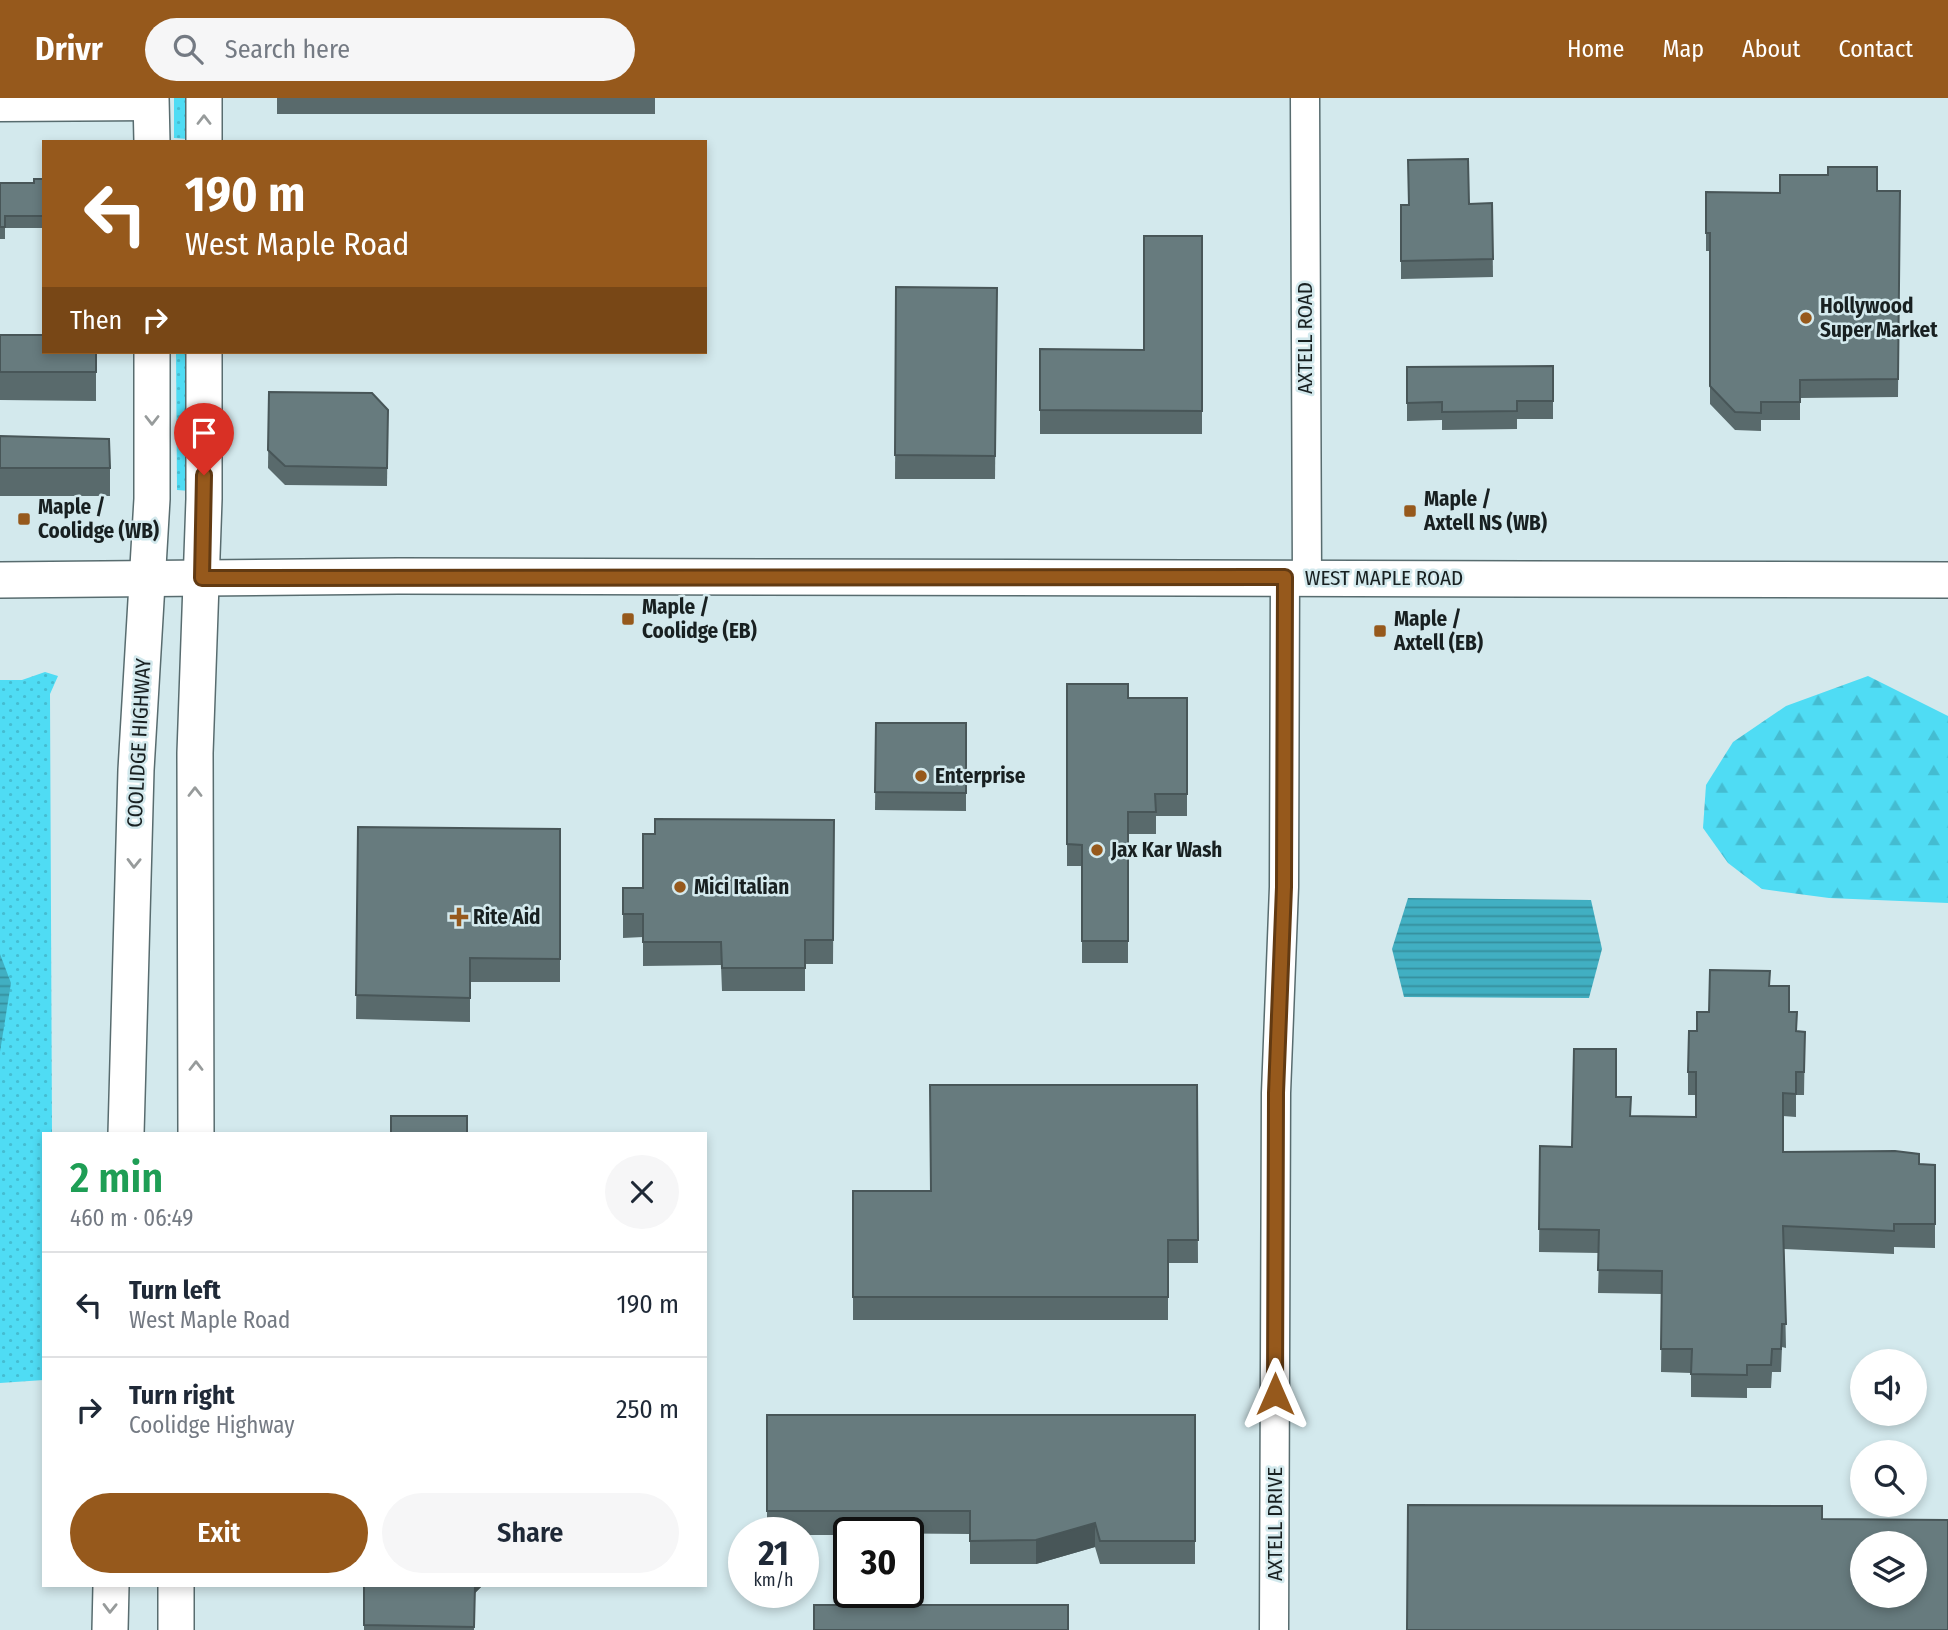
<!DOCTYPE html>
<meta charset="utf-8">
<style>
:root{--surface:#fff;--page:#f6f6f7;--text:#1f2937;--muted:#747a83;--line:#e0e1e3;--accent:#96591c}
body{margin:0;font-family:"Fira Sans Condensed",sans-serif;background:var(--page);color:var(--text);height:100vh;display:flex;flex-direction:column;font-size:26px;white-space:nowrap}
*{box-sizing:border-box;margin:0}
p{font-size:23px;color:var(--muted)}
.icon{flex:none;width:38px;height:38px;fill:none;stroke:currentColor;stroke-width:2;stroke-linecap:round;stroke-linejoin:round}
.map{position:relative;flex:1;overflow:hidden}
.side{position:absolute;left:42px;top:1034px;width:665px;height:455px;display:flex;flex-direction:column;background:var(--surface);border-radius:0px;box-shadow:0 4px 10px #0003}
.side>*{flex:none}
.guide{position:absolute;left:42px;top:42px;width:665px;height:214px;border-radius:0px;box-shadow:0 4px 10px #0003;background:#96591c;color:#fff;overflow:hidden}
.fabs{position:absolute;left:1850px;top:1251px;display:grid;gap:14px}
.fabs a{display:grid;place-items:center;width:77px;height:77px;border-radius:50%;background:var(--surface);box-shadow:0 4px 10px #0003;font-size:35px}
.speed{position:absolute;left:728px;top:1419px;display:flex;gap:14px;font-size:35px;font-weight:700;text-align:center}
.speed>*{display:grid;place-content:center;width:91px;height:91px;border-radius:50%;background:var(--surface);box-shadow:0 4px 10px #0003;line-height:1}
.speed small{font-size:18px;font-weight:400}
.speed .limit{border:4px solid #111;border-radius:10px;background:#fff;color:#111}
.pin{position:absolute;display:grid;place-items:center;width:60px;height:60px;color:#fff;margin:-72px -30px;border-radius:50% 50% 50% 0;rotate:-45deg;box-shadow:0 0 7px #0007}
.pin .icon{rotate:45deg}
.me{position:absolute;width:77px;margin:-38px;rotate:0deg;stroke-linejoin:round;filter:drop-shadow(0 0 5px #0008)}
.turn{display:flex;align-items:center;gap:24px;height:147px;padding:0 28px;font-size:32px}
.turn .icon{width:91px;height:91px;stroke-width:2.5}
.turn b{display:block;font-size:49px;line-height:60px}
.then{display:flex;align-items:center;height:66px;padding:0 28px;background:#0003;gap:14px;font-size:26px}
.round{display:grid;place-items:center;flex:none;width:74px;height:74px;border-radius:37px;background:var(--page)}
.headline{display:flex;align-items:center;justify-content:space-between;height:119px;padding:0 28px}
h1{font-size:42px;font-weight:600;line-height:52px;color:#1e9e55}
.cta{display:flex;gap:14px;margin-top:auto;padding:14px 28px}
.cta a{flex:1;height:80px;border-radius:42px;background:var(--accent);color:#fff;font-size:28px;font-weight:600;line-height:80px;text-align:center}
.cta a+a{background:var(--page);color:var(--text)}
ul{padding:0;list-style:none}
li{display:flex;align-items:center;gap:21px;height:105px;padding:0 28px;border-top:2px solid var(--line)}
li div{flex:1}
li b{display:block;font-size:26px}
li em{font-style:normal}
header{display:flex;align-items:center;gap:42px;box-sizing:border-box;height:98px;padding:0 35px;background:var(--accent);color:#fff}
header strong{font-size:33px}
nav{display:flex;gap:38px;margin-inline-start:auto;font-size:24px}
.search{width:490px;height:63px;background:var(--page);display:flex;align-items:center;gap:18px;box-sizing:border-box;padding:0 24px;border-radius:38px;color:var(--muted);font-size:26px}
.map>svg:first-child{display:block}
.grass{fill:url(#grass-dots)}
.forest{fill:url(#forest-firs)}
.water{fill:url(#water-rules)}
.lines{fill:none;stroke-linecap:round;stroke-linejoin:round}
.minor-casing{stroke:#586c6f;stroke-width:31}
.major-casing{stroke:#586c6f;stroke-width:38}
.minor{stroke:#fff;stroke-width:28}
.major{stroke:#fff;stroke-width:35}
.wall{fill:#596a6c}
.shaded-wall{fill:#485658}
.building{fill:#677b7e;stroke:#485658;stroke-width:2;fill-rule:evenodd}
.oneway{stroke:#979b9b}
.route-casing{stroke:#623a12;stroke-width:18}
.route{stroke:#96591c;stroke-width:12}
.poi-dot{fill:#96591c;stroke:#d3e9ed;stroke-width:2.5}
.labels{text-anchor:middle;stroke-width:5;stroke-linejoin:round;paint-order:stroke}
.poi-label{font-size:21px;font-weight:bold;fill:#182021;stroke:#d3e9ed;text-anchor:start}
.street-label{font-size:21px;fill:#182021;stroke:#d3e9ed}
</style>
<header>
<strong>Drivr</strong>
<div class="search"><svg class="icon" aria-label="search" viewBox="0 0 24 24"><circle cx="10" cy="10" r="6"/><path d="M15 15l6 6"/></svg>Search here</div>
<nav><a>Home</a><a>Map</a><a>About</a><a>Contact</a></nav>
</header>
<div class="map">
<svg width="1948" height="1532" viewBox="0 0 1948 1532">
<defs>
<pattern id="grass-dots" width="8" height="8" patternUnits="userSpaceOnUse" patternTransform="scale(1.75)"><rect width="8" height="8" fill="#4fdcf4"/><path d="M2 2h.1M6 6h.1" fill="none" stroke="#44bcd1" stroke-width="1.8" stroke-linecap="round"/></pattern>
<pattern id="forest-firs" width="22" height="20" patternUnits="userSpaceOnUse" patternTransform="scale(1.75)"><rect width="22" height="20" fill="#4fdcf4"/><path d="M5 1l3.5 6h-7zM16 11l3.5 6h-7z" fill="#44bcd1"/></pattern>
<pattern id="water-rules" width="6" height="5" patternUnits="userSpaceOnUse" patternTransform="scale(1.75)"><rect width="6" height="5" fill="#41afc2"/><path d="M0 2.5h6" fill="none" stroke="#358e9d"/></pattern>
</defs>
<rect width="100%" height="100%" fill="#d3e9ed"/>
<g class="grass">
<path d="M174,0H188V41L174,40Z"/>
<path d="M176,254H189L190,393L177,392Z"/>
<path d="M45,574L58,578L50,596L52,1036H44V1282L0,1285V582H22Z"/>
</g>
<path class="forest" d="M1868,578L1948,618V805L1829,800L1762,791L1728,765L1703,730L1706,687L1733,644L1786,608Z"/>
<g class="water">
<path d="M1408,800L1591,802L1602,851L1589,900L1404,899L1392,851Z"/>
<path d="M0,856L11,885L0,954Z"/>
</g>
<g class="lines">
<defs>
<g id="minor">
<path d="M1305,0L1307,479"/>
<path d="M0,9L151,8"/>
<path d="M1274,1532L1276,995L1284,789L1285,479"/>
</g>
<g id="major">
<path d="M151,0L152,44"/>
<path d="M204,44V0"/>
<path d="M0,482L398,478L1948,482"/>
<path d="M126,1036L136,672L152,401V254"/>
<path d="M196,1036L195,655L204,401V254"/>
<path d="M176,1488V1532"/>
<path d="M110,1532L111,1488"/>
</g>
</defs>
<use href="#minor" class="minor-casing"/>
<use href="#major" class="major-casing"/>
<use href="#minor" class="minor"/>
<use href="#major" class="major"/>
</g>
<g class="wall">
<rect x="277" y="0" width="378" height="16"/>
<path d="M44,81V130H5V141H0V85H34Z"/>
<path d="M1877,93H1900L1898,299L1800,300V322H1761V333L1735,332L1710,306V153H1706V94L1780,95Z"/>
<path d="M1492,105L1493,179L1401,181V107Z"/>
<path d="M1202,138V336H1040V251L1144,252Z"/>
<path d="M896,189L997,190L995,381H895Z"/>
<path d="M0,237L96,254V303L0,302Z"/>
<path d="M1553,268V321H1517V331L1442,332V322L1407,323V269Z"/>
<path d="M269,294L388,312L387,388L285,387L268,370Z"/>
<path d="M0,338L110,370V398H0Z"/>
<path d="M1067,586L1128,600H1187V718H1156V736H1128V865H1082V768H1067Z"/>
<path d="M876,625H966V713L875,712Z"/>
<path d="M834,722L833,866H805V893H722L721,867L643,868V839L623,840V790H643L655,736Z"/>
<path d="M358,729L560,731V884H470V924L356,921Z"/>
<path d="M1770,888L1789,914L1797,933L1805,934L1804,997H1796V1019L1783,1018V1054L1935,1067V1150L1894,1149V1156L1784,1151L1786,1250L1782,1249L1781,1274H1772L1771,1290H1747V1300L1691,1299V1275L1661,1274L1662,1196L1598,1195L1599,1155L1539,1154L1540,1048L1572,1049L1616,999L1631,1018L1696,1019V997H1688V974L1709,914Z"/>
<path d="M1197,987L1198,1165H1168V1222H853V1093H931Z"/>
<path d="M767,1317H1195V1466H1100L1095,1449L1036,1466H970V1436L849,1435V1437H803V1435H767Z"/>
<path d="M364,1488H482L475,1495L474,1532H364Z"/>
</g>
<g class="shaded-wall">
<path d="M1095,1425V1449L1036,1466V1442Z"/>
<path d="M475,1488H482L475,1495L474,1532Z"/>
</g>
<g class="building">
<path d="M1468,61L1469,106L1492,105L1493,161L1401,163V107H1409L1408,62Z"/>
<path d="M1828,69H1877V93H1900L1898,281L1800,282V304H1761V315L1735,314L1710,288V135H1706V94L1780,95V77H1828Z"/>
<path d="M34,81H44V118H5V129H0V85H34Z"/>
<path d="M1144,138H1202V313L1040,312V251L1144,252Z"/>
<path d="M896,189L997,190L995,358L895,357Z"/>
<path d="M0,237H44V254H96V274H0Z"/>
<path d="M1553,268V303H1517V313L1442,314V304L1407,305V269Z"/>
<path d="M269,294L372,295L388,312L387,370L285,368L268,352Z"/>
<path d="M0,338L109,341L110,370H0Z"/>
<path d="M1067,586H1128V600H1187V696H1155L1156,714H1128V843H1082V747L1067,746Z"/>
<path d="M876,625H966V695L875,694Z"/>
<path d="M655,721L834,722L833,842H805V870H722L721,844H643V816H623V790H643V736H655Z"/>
<path d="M358,729L560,731V861L470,860V900L356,897Z"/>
<path d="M1710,872L1770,873L1769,888H1789V914H1797L1796,933L1805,934L1804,974H1796V996L1783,995V1054L1895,1053L1919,1056V1066L1935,1067V1126H1894V1133L1783,1128L1786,1226H1782L1781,1251H1772L1771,1267H1747V1277L1691,1276L1692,1251H1661L1662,1173L1598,1172L1599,1132L1539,1131L1540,1048L1572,1049L1574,951H1616V999H1631L1630,1018L1696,1019V974H1688L1689,933H1697V914H1709Z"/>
<path d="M930,987H1197L1198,1142H1168V1199H853V1093H931Z"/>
<rect x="391" y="1018" width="76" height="18"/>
<path d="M767,1317H1195V1443H1100L1095,1425L1036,1442L970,1443V1413H767Z"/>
<path d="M1408,1407L1822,1408V1421L1948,1422V1532H1407ZM1862,1446H1914V1498H1862Z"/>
<path d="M364,1488H475L474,1529L364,1527Z"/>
<rect x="814" y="1507" width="254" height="25"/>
</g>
<defs><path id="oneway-chevron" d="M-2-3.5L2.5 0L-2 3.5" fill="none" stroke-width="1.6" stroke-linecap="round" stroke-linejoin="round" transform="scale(1.75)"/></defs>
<g class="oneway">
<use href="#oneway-chevron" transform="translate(204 22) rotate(-90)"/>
<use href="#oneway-chevron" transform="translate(152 322) rotate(90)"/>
<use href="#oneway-chevron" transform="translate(195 694) rotate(-90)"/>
<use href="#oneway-chevron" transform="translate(134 765) rotate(91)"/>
<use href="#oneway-chevron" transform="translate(196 968) rotate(-90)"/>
<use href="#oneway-chevron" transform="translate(110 1510) rotate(91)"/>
</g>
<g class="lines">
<defs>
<path id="route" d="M204,377L202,480L1285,479L1284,789L1276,995L1275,1296"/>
</defs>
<use href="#route" class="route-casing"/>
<use href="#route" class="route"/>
</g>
<g class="poi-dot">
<circle cx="1806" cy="220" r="7"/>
<rect x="1403" y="406" width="14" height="14" rx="3.5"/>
<rect x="17" y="414" width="14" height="14" rx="3.5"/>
<rect x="621" y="514" width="14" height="14" rx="3.5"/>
<rect x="1373" y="526" width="14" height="14" rx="3.5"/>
<circle cx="921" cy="678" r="7"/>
<circle cx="1097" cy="752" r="7"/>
<circle cx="680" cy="789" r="7"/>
<path d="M455.5 808.5h7v7h7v7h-7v7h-7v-7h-7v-7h7z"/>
</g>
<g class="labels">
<g class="poi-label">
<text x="1820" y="215">Hollywood<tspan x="1820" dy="24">Super Market</tspan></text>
<text x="1424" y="408">Maple /<tspan x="1424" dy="24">Axtell NS (WB)</tspan></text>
<text x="38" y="416">Maple /<tspan x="38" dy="24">Coolidge (WB)</tspan></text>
<text x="642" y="516">Maple /<tspan x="642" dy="24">Coolidge (EB)</tspan></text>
<text x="1394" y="528">Maple /<tspan x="1394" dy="24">Axtell (EB)</tspan></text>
<text x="935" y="685">Enterprise</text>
<text x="1111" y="759">Jax Kar Wash</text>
<text x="694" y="796">Mici Italian</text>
<text x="473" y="826">Rite Aid</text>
</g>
<g class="street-label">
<text transform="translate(1305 240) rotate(-90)" y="7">AXTELL ROAD</text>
<text x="1384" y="487">WEST MAPLE ROAD</text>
<text transform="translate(139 645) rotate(-87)" y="7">COOLIDGE HIGHWAY</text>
<text transform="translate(1275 1426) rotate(-90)" y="7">AXTELL DRIVE</text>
</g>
</g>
</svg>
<div class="fabs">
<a><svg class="icon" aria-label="sound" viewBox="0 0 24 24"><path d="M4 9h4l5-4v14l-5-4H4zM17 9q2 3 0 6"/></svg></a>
<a><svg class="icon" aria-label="search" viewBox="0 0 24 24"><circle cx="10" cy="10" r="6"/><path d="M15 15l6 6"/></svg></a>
<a><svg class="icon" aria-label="layers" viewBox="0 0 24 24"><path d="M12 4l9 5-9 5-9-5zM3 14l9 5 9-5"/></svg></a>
</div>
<div class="speed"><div>21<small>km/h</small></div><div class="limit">30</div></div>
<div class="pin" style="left:204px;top:377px;background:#d93025"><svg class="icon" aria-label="arrive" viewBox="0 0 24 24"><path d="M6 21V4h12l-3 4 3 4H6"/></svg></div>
<svg class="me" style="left:1275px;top:1296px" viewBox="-20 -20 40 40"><path d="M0-17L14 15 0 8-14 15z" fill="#96591c" stroke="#fff" stroke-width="4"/></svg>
<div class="guide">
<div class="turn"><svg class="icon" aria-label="left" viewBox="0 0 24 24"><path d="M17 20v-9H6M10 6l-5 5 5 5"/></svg><div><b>190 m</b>West Maple Road</div></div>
<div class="then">Then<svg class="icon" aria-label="right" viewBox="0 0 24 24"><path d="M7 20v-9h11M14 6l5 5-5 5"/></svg></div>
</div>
<section class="side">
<div class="headline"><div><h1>2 min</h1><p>460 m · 06:49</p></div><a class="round"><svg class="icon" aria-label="close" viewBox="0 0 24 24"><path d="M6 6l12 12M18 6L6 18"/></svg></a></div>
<ul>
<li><svg class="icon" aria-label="left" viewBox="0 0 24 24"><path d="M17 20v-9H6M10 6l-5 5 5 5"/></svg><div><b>Turn left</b><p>West Maple Road</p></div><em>190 m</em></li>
<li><svg class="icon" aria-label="right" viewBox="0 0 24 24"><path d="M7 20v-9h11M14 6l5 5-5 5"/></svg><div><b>Turn right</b><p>Coolidge Highway</p></div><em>250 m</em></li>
</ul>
<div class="cta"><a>Exit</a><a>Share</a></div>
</section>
</div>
